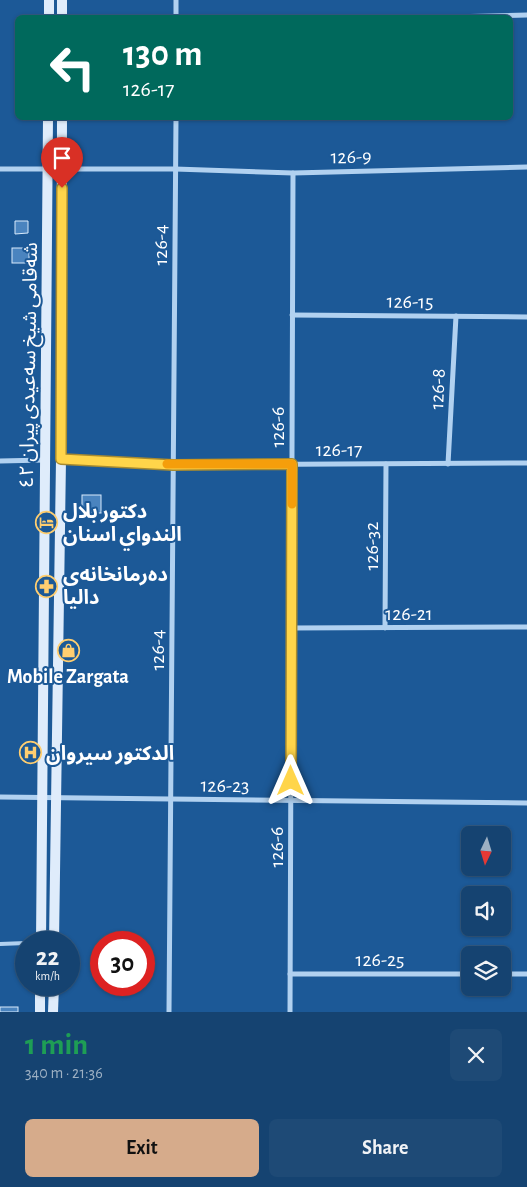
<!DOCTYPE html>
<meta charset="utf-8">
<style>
:root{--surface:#154371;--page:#1e4a76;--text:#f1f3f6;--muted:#9db0c3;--line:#345c84;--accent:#d6ab8b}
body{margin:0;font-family:"Alegreya Sans","Noto Sans Arabic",sans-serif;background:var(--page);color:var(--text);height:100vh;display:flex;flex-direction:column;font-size:19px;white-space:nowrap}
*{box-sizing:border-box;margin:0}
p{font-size:16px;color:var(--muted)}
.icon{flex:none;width:28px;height:28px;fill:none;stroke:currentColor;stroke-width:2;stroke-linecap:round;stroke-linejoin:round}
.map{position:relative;height:1012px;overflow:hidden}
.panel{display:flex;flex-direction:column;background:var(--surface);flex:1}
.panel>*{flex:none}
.banner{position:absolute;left:15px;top:15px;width:498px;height:105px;border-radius:8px;box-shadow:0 1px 4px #0004,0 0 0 1px var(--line);background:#00695c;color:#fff;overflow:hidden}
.needle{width:32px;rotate:184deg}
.controls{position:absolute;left:461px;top:826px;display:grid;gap:10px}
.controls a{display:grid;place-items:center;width:50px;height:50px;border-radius:8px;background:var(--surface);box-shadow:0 1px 4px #0004,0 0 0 1px var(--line);font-size:25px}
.speed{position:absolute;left:15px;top:931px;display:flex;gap:10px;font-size:25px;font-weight:700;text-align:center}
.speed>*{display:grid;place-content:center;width:65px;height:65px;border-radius:50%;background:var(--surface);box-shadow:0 1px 4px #0004,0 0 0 1px var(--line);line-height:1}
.speed small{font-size:12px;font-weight:400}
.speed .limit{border:8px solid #d22;background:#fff;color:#111}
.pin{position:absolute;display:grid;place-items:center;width:42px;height:42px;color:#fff;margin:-51px -21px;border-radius:50% 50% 50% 0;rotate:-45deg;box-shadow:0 0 5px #0007}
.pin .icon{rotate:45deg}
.me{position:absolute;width:55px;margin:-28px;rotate:0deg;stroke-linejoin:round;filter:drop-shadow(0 0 4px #0008)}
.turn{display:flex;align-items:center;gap:18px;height:105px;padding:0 25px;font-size:22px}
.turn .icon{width:65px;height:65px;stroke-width:2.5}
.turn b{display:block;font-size:35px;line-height:42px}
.round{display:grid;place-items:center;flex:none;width:52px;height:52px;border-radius:8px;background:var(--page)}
.headline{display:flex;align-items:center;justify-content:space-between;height:85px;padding:0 25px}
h1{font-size:30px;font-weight:700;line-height:38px;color:#1e9e55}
.button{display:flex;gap:10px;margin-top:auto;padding:10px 25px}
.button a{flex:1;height:58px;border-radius:8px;background:var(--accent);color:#111;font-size:20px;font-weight:700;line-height:58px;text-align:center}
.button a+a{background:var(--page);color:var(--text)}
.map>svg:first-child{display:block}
.building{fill:#4a84bf;stroke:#d8eafb}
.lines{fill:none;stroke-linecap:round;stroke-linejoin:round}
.lane{stroke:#b1d1f0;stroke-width:4}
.street{stroke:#b1d1f0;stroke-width:5}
.secondary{stroke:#dfecfb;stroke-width:10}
.route-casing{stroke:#a68a30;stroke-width:12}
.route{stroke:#ffd54a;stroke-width:9}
.slow{stroke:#f59e0b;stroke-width:9}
.labels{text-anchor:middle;stroke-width:4;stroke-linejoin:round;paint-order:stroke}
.street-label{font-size:20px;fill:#fff;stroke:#1c5997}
.poi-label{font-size:20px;font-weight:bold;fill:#fff;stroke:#1c5997;text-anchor:start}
</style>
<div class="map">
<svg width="527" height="1012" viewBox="0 0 527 1012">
<rect width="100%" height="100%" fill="#1c5997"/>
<g class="building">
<path d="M15,221H28V233L15,234Z"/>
<rect x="12" y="248" width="17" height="15"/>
<rect x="82" y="495" width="19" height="18"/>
<rect x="0" y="1007" width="18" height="5"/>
</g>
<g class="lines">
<g class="lane">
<path d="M30,942H41"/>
<path d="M0,944L26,943"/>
</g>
<g class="street">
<path d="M176,18V0"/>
<path d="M411,18L527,15"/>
<path d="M0,169H175L293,173L527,167"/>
<path d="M292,315L527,317"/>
<path d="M61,459L173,465L527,463"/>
<path d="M0,461L45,460"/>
<path d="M448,464L456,316"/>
<path d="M291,628L527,627"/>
<path d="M385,628L386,464"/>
<path d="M0,797L527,803"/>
<path d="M290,974H470"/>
<path d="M502,974H527"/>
<path d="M169,1012L176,118"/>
<path d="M290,1012L293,173"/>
</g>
<g class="secondary">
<path d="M49,18V0"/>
<path d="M62,18V0"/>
<path d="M41,942L48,118"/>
<path d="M54,942L61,459L62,118"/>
<path d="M40,1012V985"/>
<path d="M53,1012L54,985"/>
</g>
</g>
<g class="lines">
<defs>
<path id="route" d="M62,188L61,459L173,465L292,464L291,781"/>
</defs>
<use href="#route" class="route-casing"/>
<use href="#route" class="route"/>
<path class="slow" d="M167,464H292V504"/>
</g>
<defs>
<symbol id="hotel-ring" viewBox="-11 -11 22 22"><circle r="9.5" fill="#1c5997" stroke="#ffce70" stroke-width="1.5"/><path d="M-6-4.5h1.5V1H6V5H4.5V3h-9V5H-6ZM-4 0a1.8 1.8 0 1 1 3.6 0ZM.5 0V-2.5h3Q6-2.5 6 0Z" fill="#ffce70"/></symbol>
<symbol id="pharmacy-ring" viewBox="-11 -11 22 22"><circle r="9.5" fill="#1c5997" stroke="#ffce70" stroke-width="1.5"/><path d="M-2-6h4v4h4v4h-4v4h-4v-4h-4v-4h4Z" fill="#ffce70"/></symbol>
<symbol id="shop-ring" viewBox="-11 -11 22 22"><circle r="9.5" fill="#1c5997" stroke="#ffce70" stroke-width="1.5"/><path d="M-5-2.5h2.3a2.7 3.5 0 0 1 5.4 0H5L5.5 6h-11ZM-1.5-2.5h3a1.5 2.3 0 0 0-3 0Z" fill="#ffce70"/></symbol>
<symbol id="hospital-ring" viewBox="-11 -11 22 22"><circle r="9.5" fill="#1c5997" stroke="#ffce70" stroke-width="1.5"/><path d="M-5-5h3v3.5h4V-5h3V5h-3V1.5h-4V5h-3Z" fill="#ffce70"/></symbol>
</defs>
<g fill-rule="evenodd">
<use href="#hotel-ring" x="34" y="510" width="25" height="25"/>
<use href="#pharmacy-ring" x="34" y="574" width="25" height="25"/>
<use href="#shop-ring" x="56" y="638" width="25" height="25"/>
<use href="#hospital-ring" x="18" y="740" width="25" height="25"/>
</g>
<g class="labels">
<g class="street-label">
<text transform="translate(351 156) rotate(-1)" y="7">126-9</text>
<text transform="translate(160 245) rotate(-90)" y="7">126-4</text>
<text transform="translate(410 301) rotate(1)" y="7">126-15</text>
<text transform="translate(28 365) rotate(-89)" y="7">شەقامی شیخ سەعیدی پیران ٤٢</text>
<text transform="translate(437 389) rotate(-87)" y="7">126-8</text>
<text transform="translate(277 427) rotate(-90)" y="7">126-6</text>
<text x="339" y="456">126-17</text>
<text transform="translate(371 546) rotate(-90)" y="7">126-32</text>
<text x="409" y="620">126-21</text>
<text transform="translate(157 650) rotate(-90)" y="7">126-4</text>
<text transform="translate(225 785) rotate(1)" y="7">126-23</text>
<text transform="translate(276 847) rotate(-90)" y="7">126-6</text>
<text x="380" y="966">126-25</text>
</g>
<g class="poi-label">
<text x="63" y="518">دكتور بلال<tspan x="63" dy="23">الندواي اسنان</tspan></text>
<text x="63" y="581">دەرمانخانەی<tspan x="63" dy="23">دالیا</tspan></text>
<text x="68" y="683" text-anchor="middle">Mobile Zargata</text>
<text x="46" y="760">الدكتور سيروان</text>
</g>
</g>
</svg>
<div class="controls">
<a><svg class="needle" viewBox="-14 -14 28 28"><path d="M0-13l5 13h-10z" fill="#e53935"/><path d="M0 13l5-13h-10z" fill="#9db0c3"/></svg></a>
<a><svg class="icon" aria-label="sound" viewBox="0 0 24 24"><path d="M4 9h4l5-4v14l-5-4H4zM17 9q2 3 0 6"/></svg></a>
<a><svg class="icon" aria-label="layers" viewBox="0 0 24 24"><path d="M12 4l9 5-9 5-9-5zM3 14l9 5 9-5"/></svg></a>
</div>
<div class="speed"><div>22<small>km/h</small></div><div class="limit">30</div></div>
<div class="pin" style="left:62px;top:188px;background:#d93025"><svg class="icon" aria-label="arrive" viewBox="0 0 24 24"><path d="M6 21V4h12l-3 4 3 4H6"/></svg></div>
<svg class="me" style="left:291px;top:781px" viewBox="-20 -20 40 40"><path d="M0-17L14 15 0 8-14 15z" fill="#ffd54a" stroke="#fff" stroke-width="4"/></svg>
<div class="banner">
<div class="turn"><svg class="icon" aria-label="left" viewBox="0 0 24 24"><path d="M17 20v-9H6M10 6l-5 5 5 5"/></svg><div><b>130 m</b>126-17</div></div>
</div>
</div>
<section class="panel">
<div class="headline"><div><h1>1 min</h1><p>340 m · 21:36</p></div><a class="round"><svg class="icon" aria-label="close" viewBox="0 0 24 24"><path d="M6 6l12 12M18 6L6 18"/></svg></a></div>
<div class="button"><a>Exit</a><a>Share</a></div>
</section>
